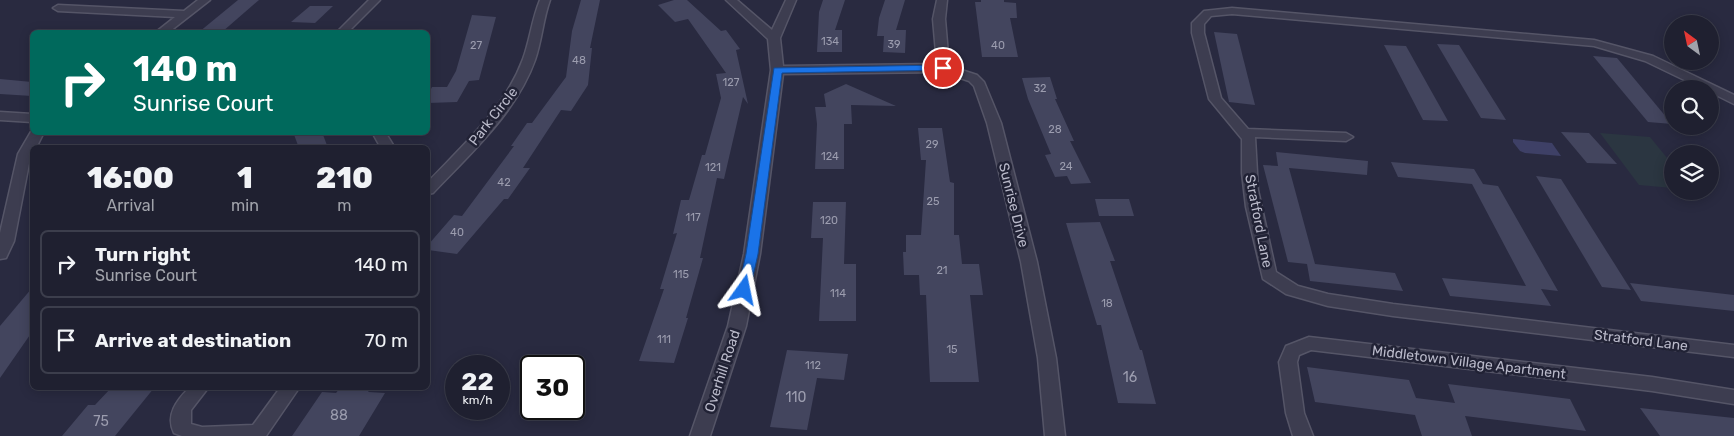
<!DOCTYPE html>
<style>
:root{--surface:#1f2030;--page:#272838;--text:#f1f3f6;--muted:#a1a3ab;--line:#3c3e4c}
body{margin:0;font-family:Rubik,sans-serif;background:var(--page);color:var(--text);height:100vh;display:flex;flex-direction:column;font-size:19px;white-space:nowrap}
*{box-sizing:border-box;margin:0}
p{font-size:16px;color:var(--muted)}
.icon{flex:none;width:28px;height:28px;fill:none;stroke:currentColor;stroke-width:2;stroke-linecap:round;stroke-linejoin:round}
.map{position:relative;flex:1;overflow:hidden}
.details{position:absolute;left:30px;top:145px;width:400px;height:245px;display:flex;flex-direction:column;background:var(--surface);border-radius:8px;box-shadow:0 2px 12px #0003,0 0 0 1px var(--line)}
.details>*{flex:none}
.banner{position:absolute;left:30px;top:30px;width:400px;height:105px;border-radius:8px;box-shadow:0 2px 12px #0003,0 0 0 1px var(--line);background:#00695c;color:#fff;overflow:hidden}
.needle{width:32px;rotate:327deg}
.fabs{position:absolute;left:1664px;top:15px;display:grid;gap:10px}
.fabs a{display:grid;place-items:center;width:55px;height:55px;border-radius:50%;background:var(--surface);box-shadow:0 2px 12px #0003,0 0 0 1px var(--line);font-size:25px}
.speed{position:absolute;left:445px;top:355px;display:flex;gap:10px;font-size:25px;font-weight:700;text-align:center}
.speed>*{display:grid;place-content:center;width:65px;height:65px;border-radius:50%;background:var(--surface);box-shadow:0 2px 12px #0003,0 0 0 1px var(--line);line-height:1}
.speed small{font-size:12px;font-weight:400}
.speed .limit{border:2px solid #111;border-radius:8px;background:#fff;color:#111}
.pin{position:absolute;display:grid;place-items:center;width:42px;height:42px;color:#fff;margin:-21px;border:2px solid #fff;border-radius:50%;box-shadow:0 1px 5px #0007}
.me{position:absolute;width:55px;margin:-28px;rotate:12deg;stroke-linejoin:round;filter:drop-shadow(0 0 4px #0008)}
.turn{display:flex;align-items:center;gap:18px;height:105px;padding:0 20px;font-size:22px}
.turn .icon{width:65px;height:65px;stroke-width:2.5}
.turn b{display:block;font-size:35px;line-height:42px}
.eta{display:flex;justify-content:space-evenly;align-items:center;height:85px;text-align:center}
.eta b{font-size:30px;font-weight:800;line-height:35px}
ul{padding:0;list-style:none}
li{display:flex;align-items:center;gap:15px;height:68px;margin:0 10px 8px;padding:0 10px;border:2px solid var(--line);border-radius:8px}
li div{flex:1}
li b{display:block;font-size:19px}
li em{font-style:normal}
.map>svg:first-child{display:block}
.green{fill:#2b3641}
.water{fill:#3e4066}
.building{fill:#43455e}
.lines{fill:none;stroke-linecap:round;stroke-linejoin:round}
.minor-casing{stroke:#555567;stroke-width:3}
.minor{fill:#3d3d50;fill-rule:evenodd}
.route{fill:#1a73e8;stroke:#114b97}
.labels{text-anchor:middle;stroke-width:5;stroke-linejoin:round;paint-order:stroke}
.number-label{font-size:11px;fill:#9c9daf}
.street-label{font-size:14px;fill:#babaca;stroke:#212235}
.near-number-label{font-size:14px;fill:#9c9daf}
</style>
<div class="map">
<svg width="1734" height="436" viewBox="0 0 1734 436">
<rect width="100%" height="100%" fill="#292a40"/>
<path class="green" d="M1600,133L1650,137L1672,164V188L1639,185Z"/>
<path class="water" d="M1513,139L1552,143L1561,156L1525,153L1520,151L1513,142Z"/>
<g class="building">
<path d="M238,0H259L222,32H199Z"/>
<path d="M581,0H600L590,48H592L588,85L571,111L561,110L523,168H530L508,199H504L457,254L428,250V245L454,215L462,216L514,146H511L527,123H532L566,77L572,31Z"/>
<path d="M674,0H687L721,31L726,30L740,49L736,50L748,104L743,97L724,179L717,178L700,258H703L686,318H688L674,363L639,361L664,289H660L677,233L673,234L681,200H689L702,155H705L721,98L716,74L726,73L688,19L675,22L658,5Z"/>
<path d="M823,0H845L835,30H842V52H817L819,12Z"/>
<path d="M885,0H905L896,30H906L905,53L883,52L884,36H877L879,18Z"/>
<path d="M981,0H1004V2L1016,3L1017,18H1010L1018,57H982L975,2H981Z"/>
<path d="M310,6H333L315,23L291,22Z"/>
<path d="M472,15L496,17L479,80L469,81L457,102L428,103V95L432,87H447L456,71Z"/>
<path d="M1214,32L1237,34L1255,105L1229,102Z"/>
<path d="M1437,44L1459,45L1506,120L1481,118Z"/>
<path d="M1384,45L1406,46L1448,121L1423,120Z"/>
<path d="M1593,56L1617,58L1672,124L1648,122Z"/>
<path d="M1050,77L1057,99H1055L1074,141H1070L1091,183L1071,184L1067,176L1055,177L1045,155L1051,154L1028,99L1022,78Z"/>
<path d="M0,79L32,82V96L0,94Z"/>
<path d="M846,84L896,106L851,105L852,124H844V169H815L817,124L815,107H826L824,94Z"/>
<path d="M918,128H942L950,182L954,183V235H959L962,264H979L983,295H970L979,382H930L926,295H920L919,275H904L903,252H906V235H921L926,160H921Z"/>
<path d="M293,132H322L328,148H299Z"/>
<path d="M1561,132L1589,133L1617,164L1587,163Z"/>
<path d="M1276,152L1368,161L1367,175L1289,168L1315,264L1395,273L1403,291L1310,281L1307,264L1288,262L1263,165L1278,166Z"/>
<path d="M1391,162L1474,169L1483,184L1498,186L1558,291L1541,289L1551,306L1450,296L1442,278L1526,286L1472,184L1398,177Z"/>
<path d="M1536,176L1561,179L1631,290L1602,287Z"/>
<path d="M1095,199H1129L1134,216H1099Z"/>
<path d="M813,202H846L844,264H856V321H819L823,238H811Z"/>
<path d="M1100,222L1115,261H1110L1140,350H1142L1156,404L1118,403L1101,325H1097L1066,223Z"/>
<path d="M1630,283L1734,295V311L1641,301Z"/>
<path d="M32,288V332L0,378V326Z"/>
<path d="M787,350L848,354L844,380L817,378L807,430L770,427Z"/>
<path d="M1307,367L1409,380L1416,398L1455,403L1448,384L1570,399L1586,431L1465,416L1472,436H1422L1415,415L1315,402Z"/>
<path d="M111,388H154L115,436H62L88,405H95Z"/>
<path d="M340,388H371L368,392L385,393L359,436H292L322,392L336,393Z"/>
<path d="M1640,408L1734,418V436H1660Z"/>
</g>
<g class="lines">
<defs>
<g id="minor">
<path d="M198,0H210L169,32H156L175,17L58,11L53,8L58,5L184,11Z"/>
<path d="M369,0H380L348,32H337Z"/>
<path d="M540,0H550C543,19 542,40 535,60C516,113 471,153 433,193L428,194V182C463,145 505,108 523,59C530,40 532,19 540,0Z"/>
<path d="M726,0H737L772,30L786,0H796L780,38L783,66L937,64L933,19L937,0H947L945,19L949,66L977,75L984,82L1001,123L1037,262L1056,358L1065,436H1045L1038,358L1021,262L987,123L974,86L969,81L942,72L783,74L760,254L746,326L710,436H690L728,326L744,254L771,70L768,39Z"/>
<path d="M1232,8L1594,40L1653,56L1734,95V104L1710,92V89H1703L1645,61L1594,46L1232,14L1211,16L1204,24V33L1221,98L1248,129L1346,133L1353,137L1346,141L1255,137L1258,190L1276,272L1298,286L1328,294L1393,304L1734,345V357L1393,316L1328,306L1286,294L1263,279L1246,207L1242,173V139L1209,99L1192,33V23L1204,11Z"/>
<path d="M0,112L32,114V122L0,120Z"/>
<path d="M32,130V132H44L36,148H32L14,241L6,258L0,259V233L18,154Z"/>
<path d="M372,132H385L395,148H381Z"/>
<path d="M1309,337L1652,377L1734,390V404L1652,391L1311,350L1299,355L1297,362L1304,413L1313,436H1293L1286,413L1279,362L1286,346Z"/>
<path d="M189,388H208L191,410V424L202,427L253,425L280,388H299L266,436H182L174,433C165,415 177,400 189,388Z"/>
</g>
</defs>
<use href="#minor" class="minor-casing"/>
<use href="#minor" class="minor"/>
</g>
<path class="route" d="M943,65L946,66V70L782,73L758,254L750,290L744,294L740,293L738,290L746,254L774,68Z"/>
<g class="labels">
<g class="number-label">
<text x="830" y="45">134</text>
<text x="894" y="48">39</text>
<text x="476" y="49">27</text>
<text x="998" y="49">40</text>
<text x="579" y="64">48</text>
<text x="731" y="86">127</text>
<text x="1040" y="92">32</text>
<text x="1055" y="133">28</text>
<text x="932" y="148">29</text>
<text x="830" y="160">124</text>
<text x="1066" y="170">24</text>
<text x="713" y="171">121</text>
<text x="504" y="186">42</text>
<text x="933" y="205">25</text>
<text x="693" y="221">117</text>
<text x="829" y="224">120</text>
<text x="457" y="236">40</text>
<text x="942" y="274">21</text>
<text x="681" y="278">115</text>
<text x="838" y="297">114</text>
<text x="1107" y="307">18</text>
<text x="664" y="343">111</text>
<text x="952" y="353">15</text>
<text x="813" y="369">112</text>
</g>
<g class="street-label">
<text transform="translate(493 116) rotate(-52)" y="5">Park Circle</text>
<text transform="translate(1014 205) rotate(76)" y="5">Sunrise Drive</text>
<text transform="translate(1259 221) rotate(79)" y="5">Stratford Lane</text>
<text transform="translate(1641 340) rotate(7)" y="5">Stratford Lane</text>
<text transform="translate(1469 362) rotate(7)" y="5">Middletown Village Apartment</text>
<text transform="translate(722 371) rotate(-72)" y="5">Overhill Road</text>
</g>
<g class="near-number-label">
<text x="1130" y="382">16</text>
<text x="796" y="402">110</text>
<text x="339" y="420">88</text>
<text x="101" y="426">75</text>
</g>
</g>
</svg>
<div class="fabs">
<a><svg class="needle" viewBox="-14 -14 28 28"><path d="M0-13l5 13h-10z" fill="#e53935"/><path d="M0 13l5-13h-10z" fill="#a1a3ab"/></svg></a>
<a><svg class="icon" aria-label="search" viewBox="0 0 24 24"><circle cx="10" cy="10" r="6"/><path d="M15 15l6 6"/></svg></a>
<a><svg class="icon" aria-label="layers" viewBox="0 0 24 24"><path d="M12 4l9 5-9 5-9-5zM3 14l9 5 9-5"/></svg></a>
</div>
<div class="speed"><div>22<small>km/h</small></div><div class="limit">30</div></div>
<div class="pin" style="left:943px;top:68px;background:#d93025"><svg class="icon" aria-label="arrive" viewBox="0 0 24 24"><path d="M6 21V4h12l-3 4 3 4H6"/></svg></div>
<svg class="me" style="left:744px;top:290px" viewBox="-20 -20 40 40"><path d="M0-17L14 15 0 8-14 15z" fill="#1a73e8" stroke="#fff" stroke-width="4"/></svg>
<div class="banner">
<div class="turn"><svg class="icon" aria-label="right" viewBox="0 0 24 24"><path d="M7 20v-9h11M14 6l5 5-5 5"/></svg><div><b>140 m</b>Sunrise Court</div></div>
</div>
<section class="details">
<div class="eta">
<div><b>16:00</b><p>Arrival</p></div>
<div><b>1</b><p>min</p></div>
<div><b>210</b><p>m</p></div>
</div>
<ul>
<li><svg class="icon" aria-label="right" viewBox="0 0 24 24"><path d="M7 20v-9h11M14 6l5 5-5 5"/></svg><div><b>Turn right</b><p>Sunrise Court</p></div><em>140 m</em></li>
<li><svg class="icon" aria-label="arrive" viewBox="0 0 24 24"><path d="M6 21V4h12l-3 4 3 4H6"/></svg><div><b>Arrive at destination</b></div><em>70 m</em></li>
</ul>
</section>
</div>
